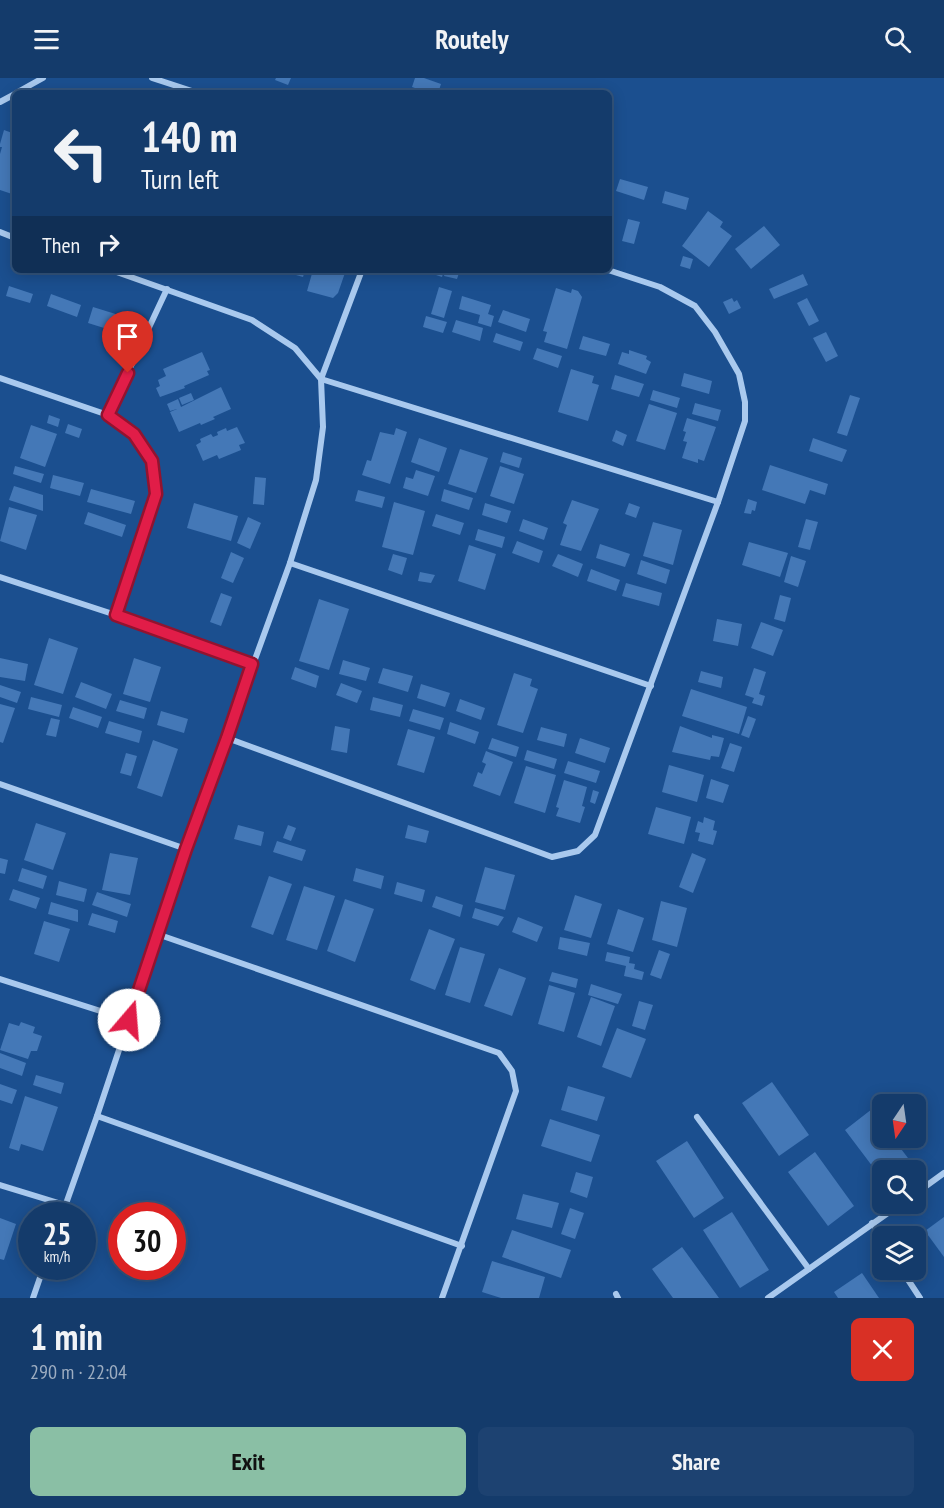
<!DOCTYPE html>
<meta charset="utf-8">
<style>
:root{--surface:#143b6b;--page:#1d4271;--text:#f1f3f6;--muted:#9dadc1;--line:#33557e;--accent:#8abfa5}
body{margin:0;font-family:"PT Sans Narrow",sans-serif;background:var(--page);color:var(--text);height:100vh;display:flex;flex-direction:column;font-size:22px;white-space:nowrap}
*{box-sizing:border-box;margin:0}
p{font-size:20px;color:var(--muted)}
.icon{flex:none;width:33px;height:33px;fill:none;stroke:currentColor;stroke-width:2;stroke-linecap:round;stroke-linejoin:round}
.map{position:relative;height:1220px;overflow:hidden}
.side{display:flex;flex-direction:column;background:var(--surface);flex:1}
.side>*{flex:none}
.hud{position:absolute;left:12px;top:12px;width:600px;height:183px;border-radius:9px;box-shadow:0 3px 15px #0003,0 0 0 2px var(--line);background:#143b6b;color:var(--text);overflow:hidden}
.needle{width:39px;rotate:193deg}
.fabs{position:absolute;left:872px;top:1016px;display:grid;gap:12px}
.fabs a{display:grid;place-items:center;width:54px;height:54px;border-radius:9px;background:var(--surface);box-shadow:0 3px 15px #0003,0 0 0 2px var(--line);font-size:30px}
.speed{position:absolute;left:18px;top:1124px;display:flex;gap:12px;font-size:30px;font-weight:700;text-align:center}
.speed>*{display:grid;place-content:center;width:78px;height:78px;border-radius:50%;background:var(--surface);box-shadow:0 3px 15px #0003,0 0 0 2px var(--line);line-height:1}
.speed small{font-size:15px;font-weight:400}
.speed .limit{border:9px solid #d22;background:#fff;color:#111}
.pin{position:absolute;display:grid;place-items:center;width:51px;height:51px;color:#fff;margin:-62px -26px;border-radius:50% 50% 50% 0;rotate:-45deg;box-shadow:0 0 6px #0007}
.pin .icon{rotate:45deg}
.me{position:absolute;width:66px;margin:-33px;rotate:18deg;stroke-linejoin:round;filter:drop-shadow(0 0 4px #0008)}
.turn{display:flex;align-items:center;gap:21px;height:126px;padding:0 30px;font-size:27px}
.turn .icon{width:78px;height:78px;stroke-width:2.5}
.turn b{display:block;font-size:42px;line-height:51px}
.then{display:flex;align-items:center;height:57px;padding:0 30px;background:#0003;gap:12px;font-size:22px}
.round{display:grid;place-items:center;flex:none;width:63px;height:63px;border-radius:9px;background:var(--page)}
.summary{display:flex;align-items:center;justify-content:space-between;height:102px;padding:0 30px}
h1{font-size:36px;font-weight:600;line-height:45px}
.button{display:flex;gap:12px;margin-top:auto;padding:12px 30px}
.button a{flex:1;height:69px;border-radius:9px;background:var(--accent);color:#111;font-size:24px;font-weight:600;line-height:69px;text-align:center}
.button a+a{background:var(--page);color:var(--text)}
header{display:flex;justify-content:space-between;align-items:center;height:78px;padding:0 30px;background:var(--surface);font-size:27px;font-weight:600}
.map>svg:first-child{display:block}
.building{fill:#4478b7}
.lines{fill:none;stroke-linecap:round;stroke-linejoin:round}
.street{stroke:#a9c9ee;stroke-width:6}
.route-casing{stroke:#92132f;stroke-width:15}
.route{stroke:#e11d48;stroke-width:10}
</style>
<header><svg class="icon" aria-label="menu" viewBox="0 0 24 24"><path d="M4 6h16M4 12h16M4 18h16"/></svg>Routely<svg class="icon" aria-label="search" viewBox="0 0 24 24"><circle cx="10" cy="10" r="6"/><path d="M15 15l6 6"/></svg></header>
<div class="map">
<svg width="944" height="1220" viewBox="0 0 944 1220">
<rect width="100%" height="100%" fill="#1b4f8f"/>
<g class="building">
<path d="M276,0H291L288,7L275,2Z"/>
<path d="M415,0H424L441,6L438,15H430L412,9Z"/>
<path d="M4,52L15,56V117L0,112V76L2,69H0V66Z"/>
<path d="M620,101L648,109L644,122L616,113Z"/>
<path d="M665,113L689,120L686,132L662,125Z"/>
<path d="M708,133L723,144L720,149L732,158L709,189L682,168Z"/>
<path d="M628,141L640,144L634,166L622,163Z"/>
<path d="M764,148L780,167L751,191L735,171Z"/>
<path d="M683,178L693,181L690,191L680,188Z"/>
<path d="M290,192H305L303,199L289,195Z"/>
<path d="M313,192H346L338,215L333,220L307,213Z"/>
<path d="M421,192H444L442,199Z"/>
<path d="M446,192H460L457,201L444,198Z"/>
<path d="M524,192H542L541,196Z"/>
<path d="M803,196L808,207L774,221L769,211Z"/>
<path d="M9,208L33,216L30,225L6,218Z"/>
<path d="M439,209L452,213L444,240L431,236Z"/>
<path d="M556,210L571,215L572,211L578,213L582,219L567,271L544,264L547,254L543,253Z"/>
<path d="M51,216L81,227L77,239L47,228Z"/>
<path d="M462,218L491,227L488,236L494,238L491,249L478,245L480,237L459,231Z"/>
<path d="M732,220L734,224L737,222L741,230L729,236L723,224Z"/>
<path d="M807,220L819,243L809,248L797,225Z"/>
<path d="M93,229L122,238L117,254L88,245Z"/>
<path d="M503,232L530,241L526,254L498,244Z"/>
<path d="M426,238L447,244L443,255L423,249Z"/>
<path d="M456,242L483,250L480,263L452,254Z"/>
<path d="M826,254L838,278L826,284L813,260Z"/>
<path d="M496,255L523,264L520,273L493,264Z"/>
<path d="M583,258L610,266L606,278L579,271Z"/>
<path d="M537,270L562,278L558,290L533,281Z"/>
<path d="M629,272L647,278L646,281L651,284L646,296L618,286L622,274L629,276Z"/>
<path d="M202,274L210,292L207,293L209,297L184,308L185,310L160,319L156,310L160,308L158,302L166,298L163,291Z"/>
<path d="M571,291L594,298L592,305L599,307L588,343L558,334Z"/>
<path d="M684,295L712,303L709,316L681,308Z"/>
<path d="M615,297L644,306L639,319L611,311Z"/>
<path d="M221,309L231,331L213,339L215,341L201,347L200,345L179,354L170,334L177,331L170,333L167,326L178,321L181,329Z"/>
<path d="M653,312L680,320L677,330L650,322Z"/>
<path d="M191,315L194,322L182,327L179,320Z"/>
<path d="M850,317L860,320L847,358L837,355Z"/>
<path d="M695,325L721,332L718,343L692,336Z"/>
<path d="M649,326L677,335L665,372L636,363Z"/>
<path d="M49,337L60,341L58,349L47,345Z"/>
<path d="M687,340L716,349L704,383L698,381V385L682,380L687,364L683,363L686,354L683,353Z"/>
<path d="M68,346L82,351L79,360L65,355Z"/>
<path d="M31,347L57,356L45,389L20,380Z"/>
<path d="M237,349L245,365L239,367L241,372L219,381L217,377L203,383L196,367L201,364L200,361L211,356L213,359L218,357L217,354L226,350L227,353Z"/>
<path d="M396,350L407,354L390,406L362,397L367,382L371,383L380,354L394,357Z"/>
<path d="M616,352L627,357L623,368L612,363Z"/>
<path d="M419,360L447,370L439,394L411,384Z"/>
<path d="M813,360L847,372L842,384L809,373Z"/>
<path d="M460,371L488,380L476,415L448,406Z"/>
<path d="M503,374L522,380L519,390L500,384Z"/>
<path d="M770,387L828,406L825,417L810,412L805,426L762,412Z"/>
<path d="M15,388L44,396L41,405L13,396Z"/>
<path d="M500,388L524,396L514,426L490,418Z"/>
<path d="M416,392L435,398L428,418L403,410L406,399L413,401Z"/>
<path d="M53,397L84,405L80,418L50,410Z"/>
<path d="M255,399L266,400L264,427L253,426Z"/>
<path d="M14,408L43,417V433L9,422Z"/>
<path d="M91,411L135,423L131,436L87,424Z"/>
<path d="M444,411L473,420L469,432L441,423Z"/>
<path d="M358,412L385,419L382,430L355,423Z"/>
<path d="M748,421L757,424L755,433L752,432L751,436L744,435Z"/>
<path d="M572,422L599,431L581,473L560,467L567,447L563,445Z"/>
<path d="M394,424L425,433L413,477L382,469Z"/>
<path d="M194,425L238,438L231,463L187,450Z"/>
<path d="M485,425L511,433L507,445L482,437Z"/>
<path d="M629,425L640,429L636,440L625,436Z"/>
<path d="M9,429L37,437L26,472L0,463Z"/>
<path d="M88,434L126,447L122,459L84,446Z"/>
<path d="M436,436L464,445L460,457L432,448Z"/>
<path d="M248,439L261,445L250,471L237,465Z"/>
<path d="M523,441L548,450L544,462L519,453Z"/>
<path d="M806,441L818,444L810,472L798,469Z"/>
<path d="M653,444L682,452L673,487L643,478Z"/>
<path d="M478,451L505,459L502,470L475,462Z"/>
<path d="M517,463L543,473L539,485L512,475Z"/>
<path d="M749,464L788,475L780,499L742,487Z"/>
<path d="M600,466L630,476L625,489L596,480Z"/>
<path d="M469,467L496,476L485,512L458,503Z"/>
<path d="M231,474L244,480L233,505L221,500Z"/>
<path d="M393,476L407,480L402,497L388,492Z"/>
<path d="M558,476L583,486L578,499L552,488Z"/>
<path d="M791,478L806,483L798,509L784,504Z"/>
<path d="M641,482L670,492L666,506L637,496Z"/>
<path d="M591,491L620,502L616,513L587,503Z"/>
<path d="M420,494L435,497L431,505L418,503Z"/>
<path d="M626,505L662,515L659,528L622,518Z"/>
<path d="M221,515L232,519L221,548L210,544Z"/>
<path d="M780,517L791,520L785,544L774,541Z"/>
<path d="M319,521L349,531L329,592L299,583Z"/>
<path d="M717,541L742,546L738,568L713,563Z"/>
<path d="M761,544L783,552L773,578L751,570Z"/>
<path d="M49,560L78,570L63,616L34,607Z"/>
<path d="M0,580L28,586L25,603L0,599Z"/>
<path d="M134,580L161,589L150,624L123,616Z"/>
<path d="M343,582L370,590L366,603L339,596Z"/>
<path d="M295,589L319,598L316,610L291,601Z"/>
<path d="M383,590L413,598L408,614L378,605Z"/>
<path d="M754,590L766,594L759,616L765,618L762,628L752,625L754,620L745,617Z"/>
<path d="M701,593L723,599L721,610L698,604Z"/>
<path d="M514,595L532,601L530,608L538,611L523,655L497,647Z"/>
<path d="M81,604L112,616L106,631L75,619Z"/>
<path d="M341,605L362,613L357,625L336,617Z"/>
<path d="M421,606L450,615L445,629L417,620Z"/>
<path d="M0,607L21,614L17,625L0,619Z"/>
<path d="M691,611L747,629L739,656L682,638Z"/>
<path d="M31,619L62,627L59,639L28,631Z"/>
<path d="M373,619L403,627L400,639L370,632Z"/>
<path d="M460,621L485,630L481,642L456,633Z"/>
<path d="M120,622L147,630L144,641L116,633Z"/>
<path d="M0,626L15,630L3,665L0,664Z"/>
<path d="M73,629L102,639L98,650L69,640Z"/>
<path d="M413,631L444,640L440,652L409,643Z"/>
<path d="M161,633L188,641L184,655L157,647Z"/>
<path d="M748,638L756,641L749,660L741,657Z"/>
<path d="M51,640L60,642L56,659L46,657Z"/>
<path d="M109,643L142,653L139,665L105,655Z"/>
<path d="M450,644L479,654L475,666L447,656Z"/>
<path d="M335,648L350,651L347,675L331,672Z"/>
<path d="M680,648L712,660V657L724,660L719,679L711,678L710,682L672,674Z"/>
<path d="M541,649L567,656L564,669L537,662Z"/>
<path d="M408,651L435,659L424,695L397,687Z"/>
<path d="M492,660L519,669L516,679L488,671Z"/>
<path d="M580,660L610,670L605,685L575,675Z"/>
<path d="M153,662L178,671L162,719L137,710Z"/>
<path d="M730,665L742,669L734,694L721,690Z"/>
<path d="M527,672L557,681L554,691L524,682Z"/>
<path d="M486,673L513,684L500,718L473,708L478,694L482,696L486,686L482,684Z"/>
<path d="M126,675L137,678L131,698L120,695Z"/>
<path d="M568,683L600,693L596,705L564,695Z"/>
<path d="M669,687L704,697L697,724L662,714Z"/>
<path d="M526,688L556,697L545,735L514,725Z"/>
<path d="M711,701L729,707L723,725L706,720Z"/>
<path d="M564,702L587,709L582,728L585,729L580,745L556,738L559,730L556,729Z"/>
<path d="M593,712L599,714L595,726L590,724Z"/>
<path d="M656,729L691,739L684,766L648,756Z"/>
<path d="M704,739L715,743L713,752L717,753L713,767L698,763L700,755L695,754L698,743L703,745Z"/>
<path d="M36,745L66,755L53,792L24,782Z"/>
<path d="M238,747L264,754L261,768L234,761Z"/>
<path d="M288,747L296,750L291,763L283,760Z"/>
<path d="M408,747L429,753L426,765L405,760Z"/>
<path d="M277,763L306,772L302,783L273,774Z"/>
<path d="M110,775L138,780L130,817L102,812Z"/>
<path d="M692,775L706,781L693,815L679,809Z"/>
<path d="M0,780L8,782L5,796L0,795Z"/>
<path d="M485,789L515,797L505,832L475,824Z"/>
<path d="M22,790L47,798L43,811L18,803Z"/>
<path d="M356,790L384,798L381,811L353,803Z"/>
<path d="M269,798L292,806L273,857L251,849Z"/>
<path d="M59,803L87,811L84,824L56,817Z"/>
<path d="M397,804L425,812L422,824L394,816Z"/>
<path d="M304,808L335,818L317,872L286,862Z"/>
<path d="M13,811L40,820L36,831L9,822Z"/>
<path d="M97,814L131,826L127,839L92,827Z"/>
<path d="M575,817L602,826L591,860L564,852Z"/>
<path d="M436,818L463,827L460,839L432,829Z"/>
<path d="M345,821L374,831L355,884L327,873Z"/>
<path d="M661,823L687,830L677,869L652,862Z"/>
<path d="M51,824L78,832V844L48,836Z"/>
<path d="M475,830L504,839L498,848L472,840Z"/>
<path d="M618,831L644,840L633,874L607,866Z"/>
<path d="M92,835L118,843L115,855L88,847Z"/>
<path d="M518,839L543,849L537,864L512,854Z"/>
<path d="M44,843L70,851L59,884L34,876Z"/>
<path d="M429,851L455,861L435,912L410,902Z"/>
<path d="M560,859L590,865L587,878L558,871Z"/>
<path d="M460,869L485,876L470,925L445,917Z"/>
<path d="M659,872L670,876L661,901L650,897Z"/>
<path d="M607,874L630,879L629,885L635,886L634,891L644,894L642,902L624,898L626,888L605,883Z"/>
<path d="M499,890L526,900L512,938L484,928Z"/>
<path d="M552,894L578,901L576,910L549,903Z"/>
<path d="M591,906L622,916L618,926L588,917Z"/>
<path d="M549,907L575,915L564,954L538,946Z"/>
<path d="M591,919L615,928L601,968L577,959Z"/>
<path d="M639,923L653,927L645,952L632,948Z"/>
<path d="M21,944L35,949L33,955L42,958L37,973H31L28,981L0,972L9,945L19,948Z"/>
<path d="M617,950L646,961L631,1000L602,989Z"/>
<path d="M0,975L26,985L22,998L0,990Z"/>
<path d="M36,997L64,1005L61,1016L33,1007Z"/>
<path d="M772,1004L809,1057L779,1078L742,1025Z"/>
<path d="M0,1006L17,1012L12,1026L0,1022Z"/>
<path d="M568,1008L605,1019L597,1043L561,1032Z"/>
<path d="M25,1018L58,1029L43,1073L21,1066L19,1073L9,1070Z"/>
<path d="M872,1031L882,1045V1059H892L911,1084L900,1092H882V1101L845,1052Z"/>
<path d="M550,1041L600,1057L591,1084L541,1068Z"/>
<path d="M687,1063L724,1120L694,1140L656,1083Z"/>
<path d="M815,1074L854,1128L828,1148L788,1094Z"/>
<path d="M576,1094L593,1099L587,1120L570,1114Z"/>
<path d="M523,1116L559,1125L552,1150L516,1141Z"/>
<path d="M570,1130L584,1135L575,1161L561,1156Z"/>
<path d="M732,1134L769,1192L740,1210L703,1152Z"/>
<path d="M944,1139V1179L925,1153Z"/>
<path d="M0,1140L16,1146L4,1182L0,1181Z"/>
<path d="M512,1152L571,1172L561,1200L502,1179Z"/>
<path d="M682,1169L719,1220H673L652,1191Z"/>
<path d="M492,1183L545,1199L539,1220H501L482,1214Z"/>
<path d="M862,1195L879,1220H838L834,1214Z"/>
</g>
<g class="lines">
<g class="street">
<path d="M152,0L198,15"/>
<path d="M16,15L43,0"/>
<path d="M0,24L15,16"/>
<path d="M0,154L15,160"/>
<path d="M362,192L321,301L718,424"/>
<path d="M0,300L108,337L134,356L152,383L156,416L116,537"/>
<path d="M108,337L167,211"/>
<path d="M290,485L651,608"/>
<path d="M0,499L116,537L252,586"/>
<path d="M227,660L552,779L578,773L595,757L718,424L745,343V324L739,296L715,254L695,228L660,209L608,192"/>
<path d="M0,706L186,771"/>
<path d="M157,856L499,975L512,993L516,1013L442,1220"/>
<path d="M0,901L129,942"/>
<path d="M97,1038L462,1168"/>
<path d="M697,1039L809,1191"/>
<path d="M0,1107L65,1127"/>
<path d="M915,1116L944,1095"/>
<path d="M62,1137L97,1038L186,771L290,485L316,402L323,349L321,301L295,270L252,242L111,192"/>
<path d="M872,1145L882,1161"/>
<path d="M901,1191L920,1220"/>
<path d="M616,1216L618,1220"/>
<path d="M33,1220L44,1188"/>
<path d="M768,1220L902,1125"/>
</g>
</g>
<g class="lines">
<defs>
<path id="route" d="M128,295L108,337L134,356L152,383L156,416L116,537L252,586L227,660L186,771L129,942"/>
</defs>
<use href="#route" class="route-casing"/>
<use href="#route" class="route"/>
</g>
</svg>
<div class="fabs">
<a><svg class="needle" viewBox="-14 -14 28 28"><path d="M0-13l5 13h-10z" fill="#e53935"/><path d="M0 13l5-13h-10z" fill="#9dadc1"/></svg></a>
<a><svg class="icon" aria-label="search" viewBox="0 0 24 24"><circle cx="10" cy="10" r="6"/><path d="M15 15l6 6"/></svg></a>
<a><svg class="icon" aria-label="layers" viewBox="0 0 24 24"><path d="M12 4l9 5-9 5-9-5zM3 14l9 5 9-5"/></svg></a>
</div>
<div class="speed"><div>25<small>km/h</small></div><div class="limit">30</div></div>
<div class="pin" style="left:128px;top:295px;background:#d93025"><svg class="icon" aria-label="arrive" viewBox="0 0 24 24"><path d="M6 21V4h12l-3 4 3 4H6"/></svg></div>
<svg class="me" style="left:129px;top:942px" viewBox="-20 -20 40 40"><circle r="19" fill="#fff"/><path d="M0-13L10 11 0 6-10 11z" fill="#e11d48"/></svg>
<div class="hud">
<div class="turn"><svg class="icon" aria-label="left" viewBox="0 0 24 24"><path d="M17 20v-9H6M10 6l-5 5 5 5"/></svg><div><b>140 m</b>Turn left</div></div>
<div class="then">Then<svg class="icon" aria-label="right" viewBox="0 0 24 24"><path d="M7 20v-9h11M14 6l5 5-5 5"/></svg></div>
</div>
</div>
<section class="side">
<div class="summary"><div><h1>1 min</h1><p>290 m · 22:04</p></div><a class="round" style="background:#d93025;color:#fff"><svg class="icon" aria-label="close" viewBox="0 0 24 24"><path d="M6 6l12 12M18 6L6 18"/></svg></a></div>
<div class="button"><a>Exit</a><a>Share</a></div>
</section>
